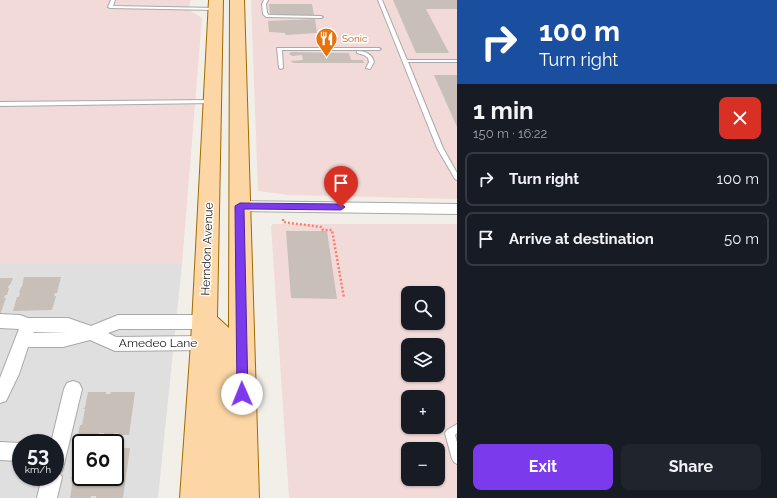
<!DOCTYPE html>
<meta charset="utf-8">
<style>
:root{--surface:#171b24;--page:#20242c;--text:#f1f3f6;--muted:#9ea1a6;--line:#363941;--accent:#7c3aed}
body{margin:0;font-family:Raleway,sans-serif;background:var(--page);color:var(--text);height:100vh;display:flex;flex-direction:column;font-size:15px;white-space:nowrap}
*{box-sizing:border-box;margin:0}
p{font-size:13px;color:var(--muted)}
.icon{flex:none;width:22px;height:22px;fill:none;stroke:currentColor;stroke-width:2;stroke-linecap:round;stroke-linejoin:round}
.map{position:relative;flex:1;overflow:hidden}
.panel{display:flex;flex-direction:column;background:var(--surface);width:320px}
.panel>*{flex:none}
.top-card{background:#1a4fa0;color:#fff;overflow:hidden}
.fabs{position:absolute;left:401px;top:286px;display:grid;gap:8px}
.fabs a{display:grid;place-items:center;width:44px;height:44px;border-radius:8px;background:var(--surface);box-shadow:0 1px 3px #0004;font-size:20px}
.speed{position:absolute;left:12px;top:434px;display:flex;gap:8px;font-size:20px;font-weight:700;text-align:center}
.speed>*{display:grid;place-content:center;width:52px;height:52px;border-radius:50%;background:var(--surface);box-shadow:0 1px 3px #0004;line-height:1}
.speed small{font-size:10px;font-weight:400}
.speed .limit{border:2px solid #111;border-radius:6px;background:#fff;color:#111}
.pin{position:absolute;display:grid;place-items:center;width:34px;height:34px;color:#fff;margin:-41px -17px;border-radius:50% 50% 50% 0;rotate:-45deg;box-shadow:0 0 4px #0007}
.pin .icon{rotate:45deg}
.me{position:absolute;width:44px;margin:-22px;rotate:359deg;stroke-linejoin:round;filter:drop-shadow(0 0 3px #0008)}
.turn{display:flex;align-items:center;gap:14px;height:84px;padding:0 16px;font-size:18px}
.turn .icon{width:52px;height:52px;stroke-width:2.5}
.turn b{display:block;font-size:28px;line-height:34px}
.round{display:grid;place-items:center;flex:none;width:42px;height:42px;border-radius:8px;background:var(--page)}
.headline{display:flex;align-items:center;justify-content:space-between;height:68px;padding:0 16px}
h1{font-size:24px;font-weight:700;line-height:30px}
.cta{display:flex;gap:8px;margin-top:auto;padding:8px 16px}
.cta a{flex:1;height:46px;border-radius:8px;background:var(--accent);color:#fff;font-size:16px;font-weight:700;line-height:46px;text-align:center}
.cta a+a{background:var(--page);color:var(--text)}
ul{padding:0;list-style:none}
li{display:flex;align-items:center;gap:12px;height:54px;margin:0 8px 6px;padding:0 8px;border:2px solid var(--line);border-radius:8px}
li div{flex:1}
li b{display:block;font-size:15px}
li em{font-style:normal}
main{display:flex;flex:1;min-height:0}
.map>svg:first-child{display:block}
.residential{fill:#e0dfdf;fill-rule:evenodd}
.commercial{fill:#f2dad9;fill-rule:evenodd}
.building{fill:#c7bfb8}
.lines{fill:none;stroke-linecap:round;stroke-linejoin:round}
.lane-casing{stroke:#a9a9a9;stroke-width:2}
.street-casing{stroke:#a9a9a9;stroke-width:2}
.primary-casing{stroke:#a06b00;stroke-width:2}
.path{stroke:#fa8072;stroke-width:2.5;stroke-dasharray:2 2;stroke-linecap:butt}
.lane{fill:#fff;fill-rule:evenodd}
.street{fill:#fff;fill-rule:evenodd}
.primary{fill:#fcd6a4;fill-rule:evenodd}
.route{fill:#7c3aed;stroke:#51269a}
.labels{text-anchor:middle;stroke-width:3;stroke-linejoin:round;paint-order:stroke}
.far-food-label{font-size:10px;fill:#c56008;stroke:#fff;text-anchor:start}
.street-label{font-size:12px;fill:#222;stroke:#fff}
</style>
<main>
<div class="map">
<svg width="457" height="498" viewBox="0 0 457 498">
<rect width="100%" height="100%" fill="#f2efe9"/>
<path class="residential" d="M0,264H182L158,498H0ZM21,443H55V477H21ZM81,443H115V477H81Z"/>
<g class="commercial">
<path d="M0,0H194L190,1L189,8L192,12L202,18L182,264H0Z"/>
<path d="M251,0H457V199L289,195L258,191Z"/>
<path d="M273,224H457V498H289L271,226ZM408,293H438V323H408ZM408,345H438V375H408ZM408,397H438V427H408ZM408,449H438V479H408Z"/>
</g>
<g class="building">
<path d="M393,0H457V9H426L449,53H416Z"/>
<path d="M269,4H312L314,15H284V17L279,16V14L270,15Z"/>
<path d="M315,19L317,33L286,35L285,33L269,32L268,21Z"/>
<path d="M291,52L349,53L351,60H363L364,63H294L290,61L303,60L302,55L292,56L289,54Z"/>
<path d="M434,75H457V127Z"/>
<path d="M286,231H327L337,299L291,298Z"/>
<path d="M24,277H61L57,293H55L54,296H56L52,310L13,311L17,297H19L20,293H19L21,287H22Z"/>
<path d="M0,278H13L10,285H9L8,288H9L7,295H5L4,298H6L0,315Z"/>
<path d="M88,392H106V394H110L111,392H135L129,435H119V433H114V435H104V433H99V435H78L80,425H82L85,409H83L85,407Z"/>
<path d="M77,448H81V477H115V450H118V448H130L123,498H96V496H91V498H70L73,479H71L72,477H74L77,459H75Z"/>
</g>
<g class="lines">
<defs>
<g id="lane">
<path d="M111,0H115L113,6L216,8L218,9L216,10L110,8L108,7Z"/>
<path d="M264,0H268L266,4L267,13L269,15L321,16L323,17L321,18L266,17L263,14L262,4Z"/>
<path d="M378,0H382L407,60H457V62H408L443,148L457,173V180L455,179L437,148Z"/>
<path d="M277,48H379L381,49L379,50H282L283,68L281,69L279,68Z"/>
<path d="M357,51C365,51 372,54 374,62L370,69L366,68L369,62L368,58L364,55L357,53Z"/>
<path d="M212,100L215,102L214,103L0,106V102Z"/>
<path d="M457,424V433L455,435L457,442V464L454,462L452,459L445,433L447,430Z"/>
</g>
<g id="street">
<path d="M240,201L457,204V214L240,211L235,209L233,206L235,203Z"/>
<path d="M0,314L20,315L28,318H68L91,326L118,315H204L210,317L212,322L210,327L204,329H119L108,333L116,337L204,336L210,338L212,343L210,348L204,350L115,351L90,340L63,347H28L19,374L6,401L0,403V378L19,329L0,328ZM34,332H68L33,333Z"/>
<path d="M73,381L79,383L82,389L64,464L62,471L59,472L62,477L57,498H37L42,477H55V443H51L64,389L67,383Z"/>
<path d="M0,442L22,443L21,461L0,460Z"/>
</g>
<path id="primary" d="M209,0H223L217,317L229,328L230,0H244L259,498H180L191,343Z"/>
</defs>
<use href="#lane" class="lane-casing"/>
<use href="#street" class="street-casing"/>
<use href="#primary" class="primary-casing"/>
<path class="path" d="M283,219V222L322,227L323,230H332L344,298"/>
<use href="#lane" class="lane"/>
<use href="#street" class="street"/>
<use href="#primary" class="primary"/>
</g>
<path class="route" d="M240,203L341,204L345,207L341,210L244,209L248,394L246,397L242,399L238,397L237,394L235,206Z"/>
<defs>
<symbol id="restaurant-pin" viewBox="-11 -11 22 30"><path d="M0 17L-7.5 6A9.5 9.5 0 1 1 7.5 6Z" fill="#e8710a" stroke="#fff"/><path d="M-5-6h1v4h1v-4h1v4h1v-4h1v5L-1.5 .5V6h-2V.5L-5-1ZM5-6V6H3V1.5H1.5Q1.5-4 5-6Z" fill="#fff"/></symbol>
</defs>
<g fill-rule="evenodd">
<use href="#restaurant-pin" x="314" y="26" width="25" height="34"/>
</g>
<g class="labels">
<g class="far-food-label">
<text x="342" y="42">Sonic</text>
</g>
<g class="street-label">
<text transform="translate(207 249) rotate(-88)" y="4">Herndon Avenue</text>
<text x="158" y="347">Amedeo Lane</text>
</g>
</g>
</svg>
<div class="fabs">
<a><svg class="icon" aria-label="search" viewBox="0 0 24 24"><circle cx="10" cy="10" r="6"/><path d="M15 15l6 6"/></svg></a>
<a><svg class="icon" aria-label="layers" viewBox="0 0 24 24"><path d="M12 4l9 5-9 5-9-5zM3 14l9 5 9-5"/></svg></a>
<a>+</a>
<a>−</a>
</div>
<div class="speed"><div>53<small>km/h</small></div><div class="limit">60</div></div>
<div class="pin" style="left:341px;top:207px;background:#d93025"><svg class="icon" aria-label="arrive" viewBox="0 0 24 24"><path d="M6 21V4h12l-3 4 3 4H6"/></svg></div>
<svg class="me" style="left:242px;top:394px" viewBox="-20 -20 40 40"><circle r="19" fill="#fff"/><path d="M0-13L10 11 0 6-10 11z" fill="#7c3aed"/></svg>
</div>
<section class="panel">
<div class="top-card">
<div class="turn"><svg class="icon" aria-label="right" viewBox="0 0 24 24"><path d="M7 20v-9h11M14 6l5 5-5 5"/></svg><div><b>100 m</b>Turn right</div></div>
</div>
<div class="headline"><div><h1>1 min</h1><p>150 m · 16:22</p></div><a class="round" style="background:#d93025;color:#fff"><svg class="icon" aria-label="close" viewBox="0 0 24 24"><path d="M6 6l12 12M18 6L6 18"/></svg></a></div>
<ul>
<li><svg class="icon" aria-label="right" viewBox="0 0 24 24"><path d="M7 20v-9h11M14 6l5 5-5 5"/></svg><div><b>Turn right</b></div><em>100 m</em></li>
<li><svg class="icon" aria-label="arrive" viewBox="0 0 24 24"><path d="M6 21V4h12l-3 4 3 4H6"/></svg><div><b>Arrive at destination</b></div><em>50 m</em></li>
</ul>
<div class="cta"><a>Exit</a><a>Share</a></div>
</section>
</main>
